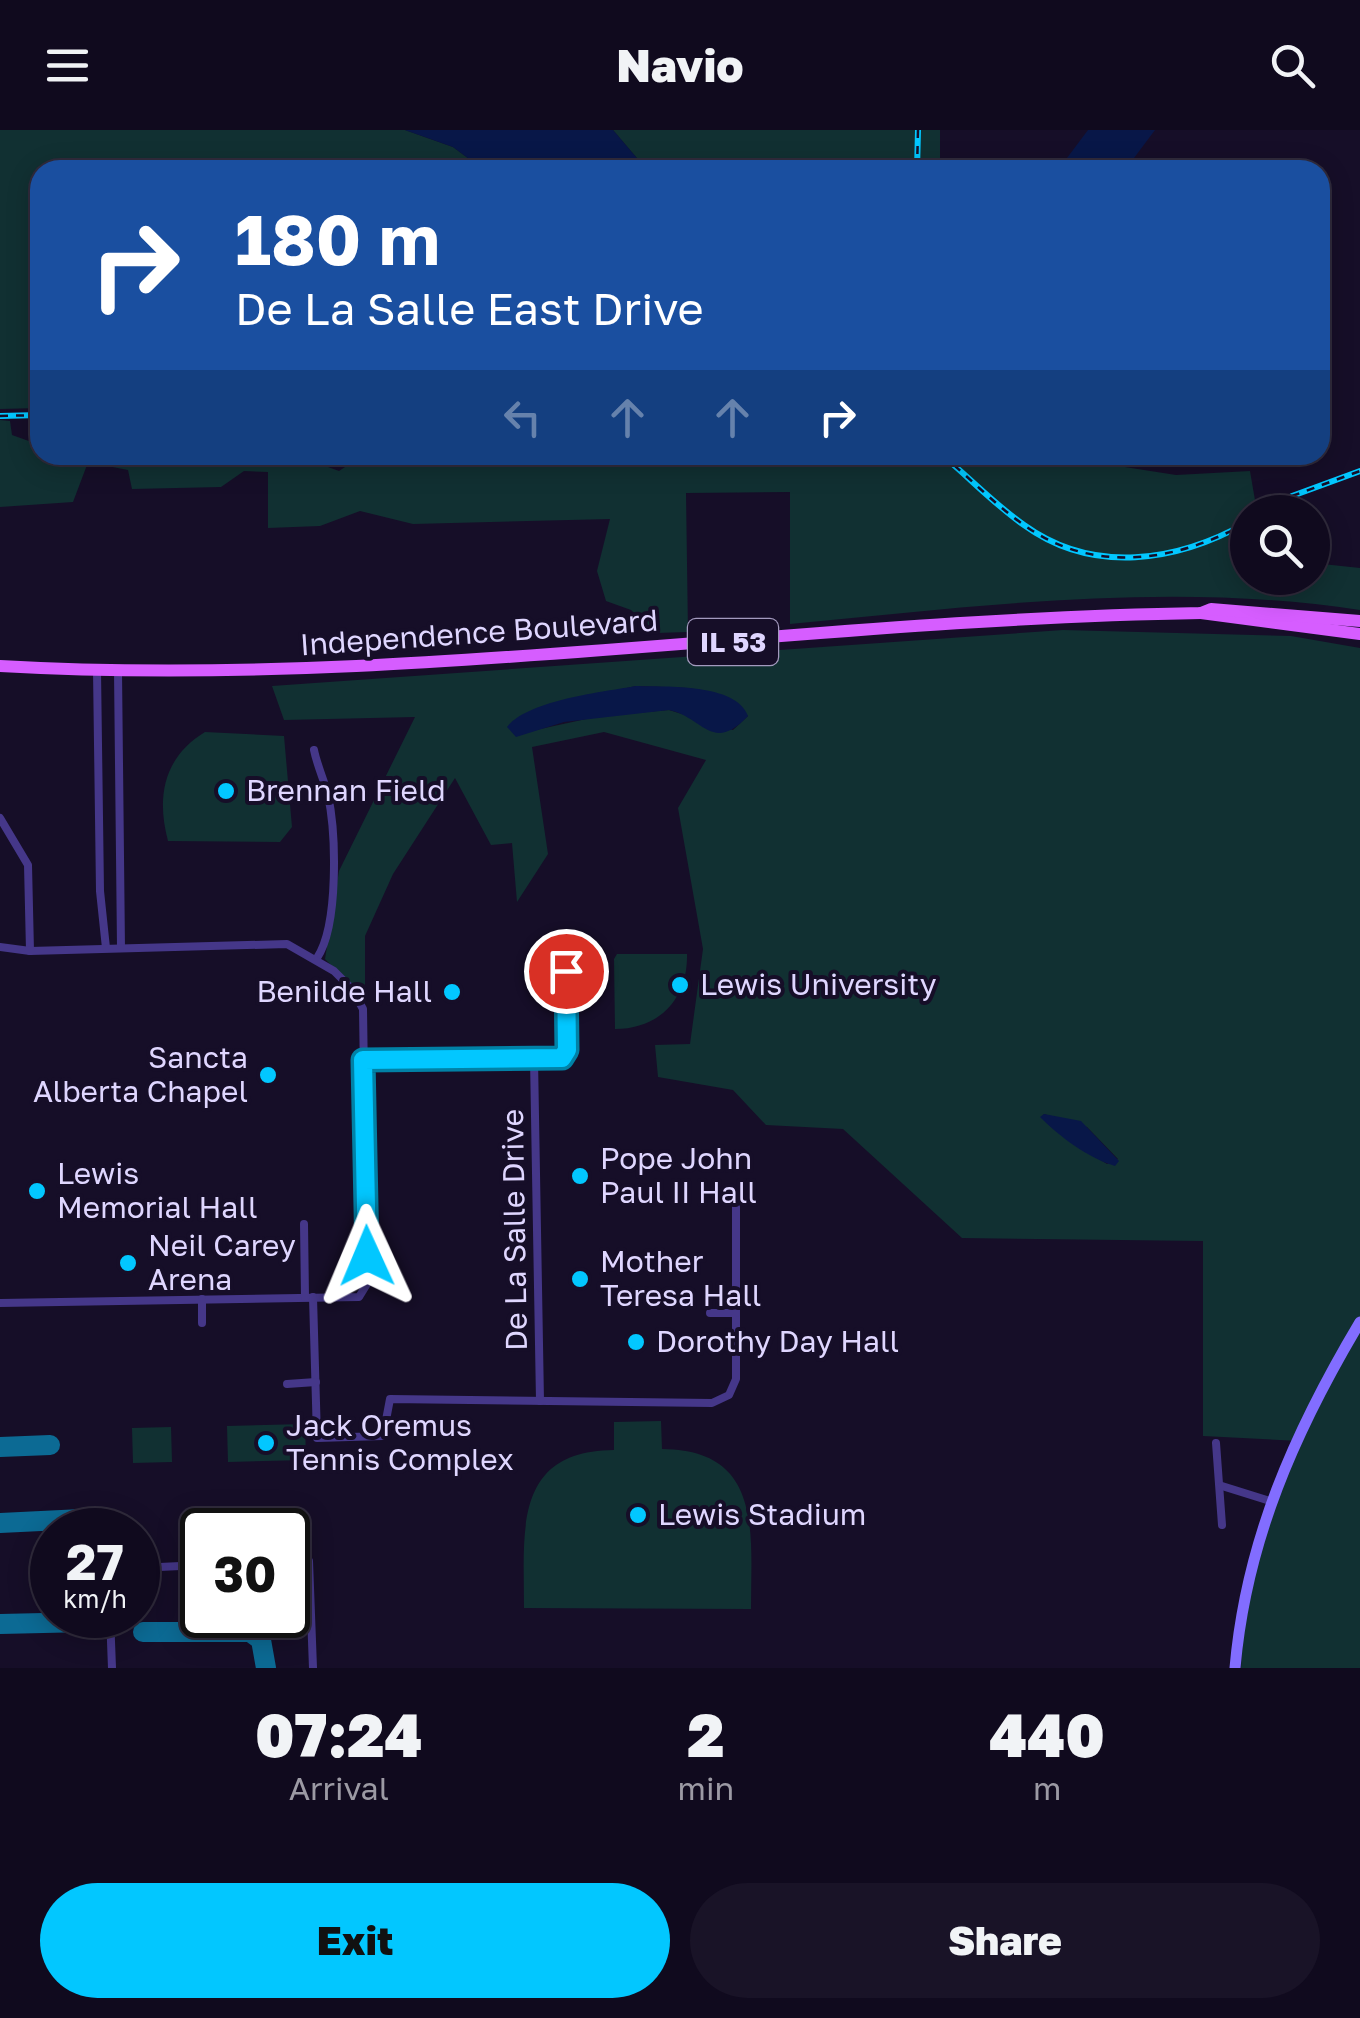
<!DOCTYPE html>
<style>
:root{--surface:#100a1e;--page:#191327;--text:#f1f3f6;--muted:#9c9aa4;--line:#302b3c;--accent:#02c7ff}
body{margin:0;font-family:"Golos Text",sans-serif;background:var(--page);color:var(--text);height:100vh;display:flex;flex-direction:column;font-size:38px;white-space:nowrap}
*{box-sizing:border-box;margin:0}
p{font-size:32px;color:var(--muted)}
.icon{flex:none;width:55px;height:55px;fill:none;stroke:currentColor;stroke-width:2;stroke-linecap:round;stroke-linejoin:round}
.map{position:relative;height:1538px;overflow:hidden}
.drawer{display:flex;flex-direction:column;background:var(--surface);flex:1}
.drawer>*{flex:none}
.top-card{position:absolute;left:30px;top:30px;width:1300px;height:305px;border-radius:30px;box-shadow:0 5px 25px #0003,0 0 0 2px var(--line);background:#1a4fa0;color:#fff;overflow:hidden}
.controls{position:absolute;left:1230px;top:365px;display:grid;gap:20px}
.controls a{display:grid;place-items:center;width:100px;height:100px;border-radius:50%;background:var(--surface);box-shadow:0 5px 25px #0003,0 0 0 2px var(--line);font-size:50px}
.speed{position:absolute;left:30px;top:1378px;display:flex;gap:20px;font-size:50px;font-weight:700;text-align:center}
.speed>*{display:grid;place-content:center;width:130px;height:130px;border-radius:50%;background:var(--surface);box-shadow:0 5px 25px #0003,0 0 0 2px var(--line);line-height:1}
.speed small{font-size:25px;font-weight:400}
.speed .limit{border:5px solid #111;border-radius:15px;background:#fff;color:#111}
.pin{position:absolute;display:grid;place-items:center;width:85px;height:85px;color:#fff;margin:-42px;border:5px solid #fff;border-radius:50%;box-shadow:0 2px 10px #0007}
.me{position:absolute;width:110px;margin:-55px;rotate:359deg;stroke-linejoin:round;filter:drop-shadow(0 0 8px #0008)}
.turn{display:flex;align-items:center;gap:35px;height:210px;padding:0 40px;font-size:45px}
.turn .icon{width:130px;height:130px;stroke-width:2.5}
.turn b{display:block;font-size:70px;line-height:85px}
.lanes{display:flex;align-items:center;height:95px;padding:0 40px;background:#0003;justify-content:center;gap:50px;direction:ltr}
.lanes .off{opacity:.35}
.eta{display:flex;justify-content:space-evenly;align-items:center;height:170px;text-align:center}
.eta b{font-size:60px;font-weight:800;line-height:70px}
.action{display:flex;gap:20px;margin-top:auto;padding:20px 40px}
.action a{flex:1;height:115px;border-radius:60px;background:var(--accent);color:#111;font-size:40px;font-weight:800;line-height:115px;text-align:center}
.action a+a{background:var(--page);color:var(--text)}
header{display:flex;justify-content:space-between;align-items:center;height:130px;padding:0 40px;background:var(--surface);font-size:45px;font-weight:800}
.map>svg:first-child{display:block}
.green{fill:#113032;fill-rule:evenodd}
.water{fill:#081748}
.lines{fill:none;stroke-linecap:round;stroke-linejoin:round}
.taxiway{stroke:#0c6a94;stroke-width:20}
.street{stroke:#453789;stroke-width:8}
.secondary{stroke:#826dff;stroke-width:11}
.primary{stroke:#d65dff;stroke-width:12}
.rail-casing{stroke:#02c7ff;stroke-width:6}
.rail{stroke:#160e28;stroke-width:2.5;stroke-dasharray:8;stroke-linecap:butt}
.route-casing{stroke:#0181a6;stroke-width:25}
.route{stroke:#02c7ff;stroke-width:18}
.poi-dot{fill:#02c7ff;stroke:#160e28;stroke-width:4}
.labels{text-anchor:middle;stroke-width:8;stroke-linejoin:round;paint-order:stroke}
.shield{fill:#160e28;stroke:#a39abe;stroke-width:2.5}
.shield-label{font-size:28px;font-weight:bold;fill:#dfd6ff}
.street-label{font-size:30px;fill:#dfd6ff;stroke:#160e28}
.poi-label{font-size:30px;fill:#dfd6ff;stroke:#160e28;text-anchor:start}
</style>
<header><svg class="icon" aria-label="menu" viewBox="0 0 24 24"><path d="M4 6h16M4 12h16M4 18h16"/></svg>Navio<svg class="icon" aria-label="search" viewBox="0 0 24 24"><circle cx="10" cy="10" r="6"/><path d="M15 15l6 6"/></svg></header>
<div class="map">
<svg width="1360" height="1538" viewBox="0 0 1360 1538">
<rect width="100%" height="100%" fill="#160e28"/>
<g class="green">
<path d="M0,0H405L453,17L484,40H40V278L0,279Z"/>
<path d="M613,0H940V40H647Z"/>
<path d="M0,290L10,291L12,305L40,315V325H295L339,341L363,325H401L405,332L432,325H1048L1176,345L1250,341L1257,382H1248V448H1312L1313,433L1360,438V480C1172,451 978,476 790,494V362L686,363L688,502L656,503L631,480L606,471L597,441L610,389L413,394L360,381L320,396L268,398V342L244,341L221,357L132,359L128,340L97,334L90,327L73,372L0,377Z"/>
<path d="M1063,500L1291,506L1360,518V1538H1241C1244,1459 1271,1385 1299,1311L1203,1306V1111L962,1108L843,999L766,995L733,960L658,947L655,915L690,914L703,819L678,678L706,630L604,602L532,617L548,724L517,772L512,713L491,715L455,648L393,744L365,806V869L325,829L339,741L415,587L284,590L272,556ZM636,556C676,558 721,553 748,586L733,600L669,580L600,586L531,601L547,575ZM1044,984L1087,997L1118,1029L1107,1034C1084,1019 1060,1008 1041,987Z"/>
<path d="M205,602L284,606L292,697L280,712L168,711C156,666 164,627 205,602Z"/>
<path d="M617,824H687C688,868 660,899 615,899L614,829Z"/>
<path d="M661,1291L662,1319C763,1320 751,1402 751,1479L524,1478C524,1401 513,1321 614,1320V1292Z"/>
<path d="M305,1294L306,1330L228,1332L227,1296Z"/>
<path d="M171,1297L172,1332L133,1333L132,1298Z"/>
</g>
<g class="water">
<path d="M405,0H613L647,40H484L453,17Z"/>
<path d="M1088,0H1155L1125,40H1058Z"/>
<path d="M636,556C666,557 736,553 748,586C712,624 703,587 669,580L564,592L516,607L507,597C528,570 603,562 636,556Z"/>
<path d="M1044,984L1081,991L1119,1031L1115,1036C1088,1028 1060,1007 1040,987Z"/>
</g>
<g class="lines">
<g class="taxiway">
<path d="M0,1317L50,1315"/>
<path d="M0,1393L82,1389"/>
<path d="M0,1494L87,1492"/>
<path d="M143,1502H250L261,1510L266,1538"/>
</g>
<g class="street">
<path d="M97,540L100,761L106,818"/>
<path d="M118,541L121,818"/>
<path d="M314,620C317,635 324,650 328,665C336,703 339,795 317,828"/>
<path d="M0,688L28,735L30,821"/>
<path d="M0,817L30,821L287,814L334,841L352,859L363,879L367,1154L359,1167L0,1173"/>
<path d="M534,929L540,1271"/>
<path d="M363,930L562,928L567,921L566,810"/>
<path d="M304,1094L305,1167"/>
<path d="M313,1167L317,1308L383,1306L390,1269L712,1273L729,1265L736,1249V1077"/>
<path d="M202,1169V1193"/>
<path d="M710,1183H736"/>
<path d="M287,1254L316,1252"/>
<path d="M1216,1313L1222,1395"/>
<path d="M1222,1356L1270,1371"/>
<path d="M288,1432L309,1431L313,1538"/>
<path d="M138,1438L202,1435"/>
<path d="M110,1485L112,1538"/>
</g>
<path class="secondary" d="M1235,1538C1246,1411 1295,1301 1360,1192"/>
<g class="primary">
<path d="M1201,483L1360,504"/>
<path d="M0,536C402,559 800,489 1201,483L1211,479L1360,491"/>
</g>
<defs>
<g id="rail">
<path d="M917,40L918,0"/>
<path d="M0,286L40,285"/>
<path d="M942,325C970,348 994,374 1024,395C1093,445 1177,432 1248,392"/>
<path d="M1264,382L1292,366L1360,341"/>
</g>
</defs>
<use href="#rail" class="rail-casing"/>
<use href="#rail" class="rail"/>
</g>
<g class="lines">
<defs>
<path id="route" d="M367,1126L363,930L562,928L567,920L566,841"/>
</defs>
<use href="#route" class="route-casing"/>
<use href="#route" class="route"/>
</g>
<g class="poi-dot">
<circle cx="226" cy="661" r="10"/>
<circle cx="680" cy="855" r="10"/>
<circle cx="452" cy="862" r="10"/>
<circle cx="268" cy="945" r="10"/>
<circle cx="580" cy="1046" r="10"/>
<circle cx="37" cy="1061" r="10"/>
<circle cx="128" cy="1133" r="10"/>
<circle cx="580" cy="1149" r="10"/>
<circle cx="636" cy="1212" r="10"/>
<circle cx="266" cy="1313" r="10"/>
<circle cx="638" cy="1385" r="10"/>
</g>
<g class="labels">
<rect class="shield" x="688" y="489" width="90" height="46" rx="8"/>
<g class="shield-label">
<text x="733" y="522">IL 53</text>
</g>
<g class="street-label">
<text transform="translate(479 503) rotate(-4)" y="10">Independence Boulevard</text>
<text transform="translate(515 1100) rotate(-91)" y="10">De La Salle Drive</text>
</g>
<g class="poi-label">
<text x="246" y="671">Brennan Field</text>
<text x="700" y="865">Lewis University</text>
<text x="432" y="872" text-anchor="end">Benilde Hall</text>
<text x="248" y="938" text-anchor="end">Sancta<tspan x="248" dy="34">Alberta Chapel</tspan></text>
<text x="600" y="1039">Pope John<tspan x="600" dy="34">Paul II Hall</tspan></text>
<text x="57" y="1054">Lewis<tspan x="57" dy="34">Memorial Hall</tspan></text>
<text x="148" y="1126">Neil Carey<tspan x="148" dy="34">Arena</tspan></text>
<text x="600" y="1142">Mother<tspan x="600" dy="34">Teresa Hall</tspan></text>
<text x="656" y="1222">Dorothy Day Hall</text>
<text x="286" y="1306">Jack Oremus<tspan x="286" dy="34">Tennis Complex</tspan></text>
<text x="658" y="1395">Lewis Stadium</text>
</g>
</g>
</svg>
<div class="controls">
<a><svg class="icon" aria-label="search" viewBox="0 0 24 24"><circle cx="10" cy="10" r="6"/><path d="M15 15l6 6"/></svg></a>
</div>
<div class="speed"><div>27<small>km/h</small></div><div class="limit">30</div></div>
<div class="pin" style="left:566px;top:841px;background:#d93025"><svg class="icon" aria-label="arrive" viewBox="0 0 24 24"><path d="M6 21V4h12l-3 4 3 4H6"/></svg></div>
<svg class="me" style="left:367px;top:1126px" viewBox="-20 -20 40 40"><path d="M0-17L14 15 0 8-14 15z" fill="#02c7ff" stroke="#fff" stroke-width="4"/></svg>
<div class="top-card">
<div class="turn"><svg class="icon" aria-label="right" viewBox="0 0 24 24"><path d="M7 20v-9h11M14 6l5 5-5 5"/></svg><div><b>180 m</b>De La Salle East Drive</div></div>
<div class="lanes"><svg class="icon off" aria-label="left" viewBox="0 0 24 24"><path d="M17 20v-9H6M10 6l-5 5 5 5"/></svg><svg class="icon off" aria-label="ahead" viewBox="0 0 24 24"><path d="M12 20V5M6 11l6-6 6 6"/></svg><svg class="icon off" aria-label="ahead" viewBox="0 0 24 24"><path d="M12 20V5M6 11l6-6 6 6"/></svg><svg class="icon" aria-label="right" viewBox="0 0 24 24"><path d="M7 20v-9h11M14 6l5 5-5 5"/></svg></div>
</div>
</div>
<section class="drawer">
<div class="eta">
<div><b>07:24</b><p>Arrival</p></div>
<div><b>2</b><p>min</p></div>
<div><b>440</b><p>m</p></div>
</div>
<div class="action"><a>Exit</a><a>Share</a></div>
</section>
